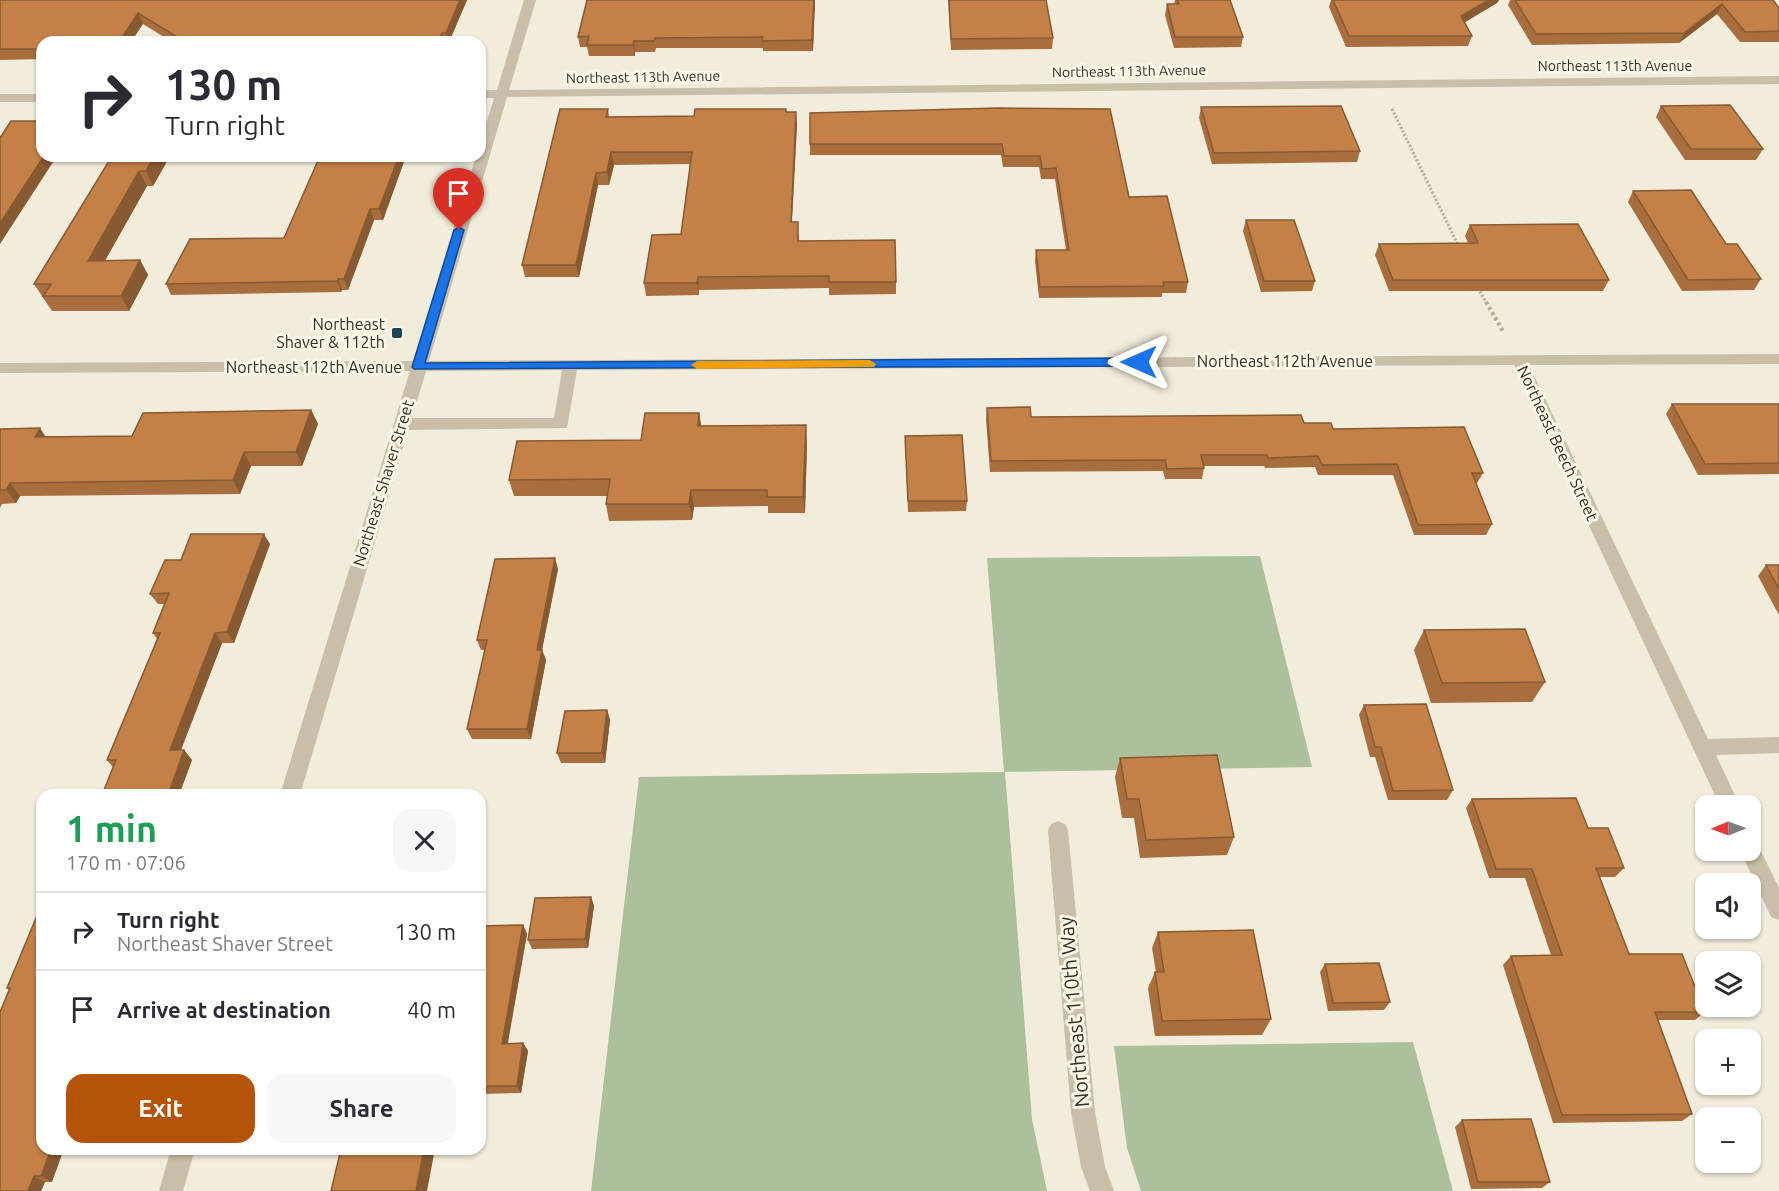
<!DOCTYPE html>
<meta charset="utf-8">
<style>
:root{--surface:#fff;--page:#f7f7f7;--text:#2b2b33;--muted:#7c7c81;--line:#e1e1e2;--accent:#b45309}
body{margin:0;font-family:Ubuntu,sans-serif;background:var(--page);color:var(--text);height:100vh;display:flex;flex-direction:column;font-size:22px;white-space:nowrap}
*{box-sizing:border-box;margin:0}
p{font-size:20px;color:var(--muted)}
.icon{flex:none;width:33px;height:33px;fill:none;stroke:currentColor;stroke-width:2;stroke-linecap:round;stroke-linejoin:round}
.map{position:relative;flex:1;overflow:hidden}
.panel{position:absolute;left:36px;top:789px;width:450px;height:366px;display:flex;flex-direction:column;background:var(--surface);border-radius:18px;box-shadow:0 2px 4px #0004}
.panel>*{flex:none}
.hud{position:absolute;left:36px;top:36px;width:450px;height:126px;border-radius:18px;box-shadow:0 2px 4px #0004;background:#fff;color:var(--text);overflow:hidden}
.needle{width:39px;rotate:269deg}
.controls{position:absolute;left:1695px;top:795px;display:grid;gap:12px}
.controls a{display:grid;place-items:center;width:66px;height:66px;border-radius:12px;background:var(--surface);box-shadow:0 2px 4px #0004;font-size:30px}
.pin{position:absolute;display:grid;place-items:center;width:51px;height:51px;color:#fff;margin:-62px -26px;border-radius:50% 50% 50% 0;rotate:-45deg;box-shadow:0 0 6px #0007}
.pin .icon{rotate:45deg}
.me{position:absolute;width:66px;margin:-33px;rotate:270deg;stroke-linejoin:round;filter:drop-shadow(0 0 4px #0008)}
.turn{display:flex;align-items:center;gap:21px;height:126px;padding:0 30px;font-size:27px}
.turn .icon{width:78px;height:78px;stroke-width:2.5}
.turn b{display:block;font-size:42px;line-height:51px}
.round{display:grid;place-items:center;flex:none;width:63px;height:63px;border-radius:18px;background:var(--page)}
.summary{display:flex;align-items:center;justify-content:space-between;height:102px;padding:0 30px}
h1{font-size:36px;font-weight:700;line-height:45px;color:#1e9e55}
.primary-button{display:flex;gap:12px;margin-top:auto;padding:12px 30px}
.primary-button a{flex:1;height:69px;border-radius:18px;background:var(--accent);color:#fff;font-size:24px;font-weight:700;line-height:69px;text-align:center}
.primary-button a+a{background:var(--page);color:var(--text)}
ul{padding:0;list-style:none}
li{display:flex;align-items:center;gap:18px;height:78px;padding:0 30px;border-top:2px solid var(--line)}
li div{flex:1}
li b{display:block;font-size:22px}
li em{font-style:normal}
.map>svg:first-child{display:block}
.green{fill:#acc09c}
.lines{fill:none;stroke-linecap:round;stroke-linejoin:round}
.path-far1{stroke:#b5a992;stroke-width:3;stroke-dasharray:2 2;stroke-linecap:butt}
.path{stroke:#b5a992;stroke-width:4;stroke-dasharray:3 3;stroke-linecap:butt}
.minor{fill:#c9bea7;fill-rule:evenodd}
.wall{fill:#a86e3d}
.shaded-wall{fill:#885a32}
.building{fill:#c38047;stroke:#885a32;stroke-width:1.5}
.route{fill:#1a73e8;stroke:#114b97;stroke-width:1.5}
.slow{fill:#f59e0b}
.poi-dot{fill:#1e4656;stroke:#f9f5e7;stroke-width:2}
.labels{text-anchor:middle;stroke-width:6;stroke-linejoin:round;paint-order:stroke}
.far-street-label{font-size:14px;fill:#362f28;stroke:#f9f5e7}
.poi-label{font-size:16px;fill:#362f28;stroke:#f9f5e7;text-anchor:end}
.street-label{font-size:16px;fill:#362f28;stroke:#f9f5e7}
.near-street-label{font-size:20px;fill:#362f28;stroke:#f9f5e7}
</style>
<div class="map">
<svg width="1779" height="1191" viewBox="0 0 1779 1191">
<rect width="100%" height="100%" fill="#f1ecdb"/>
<g class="green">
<path d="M1260,556L1312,767L1005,772L1032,1119L1047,1191H591L639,777L1004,772L987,558Z"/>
<path d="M1413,1042L1453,1191H1141L1127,1148L1114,1046Z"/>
</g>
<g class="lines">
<g class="path-far1">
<path d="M1392,109L1458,245"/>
<path d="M1478,288L1487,304"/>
</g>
<path class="path" d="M1486,302L1504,333"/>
<g class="minor">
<path d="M524,0H536L509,90L1779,76V84L507,97L429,361L1779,354V364L1529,365L1708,739L1779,737V753L1716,755L1740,806H1720L1514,365L577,370L567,428L408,430L300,795H280L410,371L0,373V363L413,361L476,156H480V144L494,98H480V90H497ZM562,370L554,418H412L426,371Z"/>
<rect x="0" y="94" width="42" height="8"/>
<path d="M1058,821L1065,824L1068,830L1095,1112L1105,1167L1114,1191H1090L1081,1167L1071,1112L1048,830L1051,824Z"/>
<path d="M1750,841L1757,843L1779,888V920L1771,917L1740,850H1750Z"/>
<path d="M171,1149H195L183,1191H159Z"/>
</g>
</g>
<g class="wall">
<path d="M0,0H467L449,42H172L143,24L42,42V59L0,60Z"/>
<path d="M587,0H815L813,51H763V48H656L655,52H635V56H589L587,47H580L578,37Z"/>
<path d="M948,0H1046L1053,38L1052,49L951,50Z"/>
<path d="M1175,0H1230L1243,37L1241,47L1174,48L1165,15L1167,4H1174Z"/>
<path d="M1331,0H1499L1497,3L1464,22L1472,36L1468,46L1346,47L1329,7Z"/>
<path d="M1510,0H1773L1779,8V42H1740L1717,14L1679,43L1532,45L1508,5Z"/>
<path d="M1661,106L1763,149L1756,160H1685L1656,117Z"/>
<path d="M1201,107L1360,151L1357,162L1212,164L1199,118Z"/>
<path d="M998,108L1129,197L1188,282L1186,293H1162V297L1039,298L1035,261L1036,250H1066L1055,179H1041L1039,167H1003L1001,155H810V144Z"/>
<path d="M608,109L609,117L694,116L786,112L797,124L792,222L799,235V241L896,282V294L829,295V288L699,290V295L646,296L644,283L681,234L690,164L614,165L609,185H598L579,277H525L522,265Z"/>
<path d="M112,156H170L153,186H147L105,261L140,260L148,275L129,311H52L34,284Z"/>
<path d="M406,156L383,220H374L348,290H342L341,292L171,295L166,284L284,238Z"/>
<path d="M1633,191L1726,244L1761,279L1754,290L1682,291L1628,202Z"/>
<path d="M1246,220L1315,281L1312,291L1261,292L1243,231Z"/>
<path d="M1470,225L1609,280L1603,291H1389L1375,255L1379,244L1468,243L1465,236Z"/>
<path d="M1672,404H1779V474L1698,475L1666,414Z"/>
<path d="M987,408L1031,417L1304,423L1333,429L1483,473L1477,483H1476L1492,524L1486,535H1414L1393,475H1318L1315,467L1265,468L1264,466H1204V468L1202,479H1165L1163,471L990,472L986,419Z"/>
<path d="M311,410L318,424L302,466H251L240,494L20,496L16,503L2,504L0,508V429L46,437L132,436Z"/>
<path d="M699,413L701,426L807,442L805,513H768V506L694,507L692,520L609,521L606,504L607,496H514L509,480L641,440Z"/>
<path d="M905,436L967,501L966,511L908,512Z"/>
<path d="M270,544L234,643H222L181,750H184L192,760L179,795H102L113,767L107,760L157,639L153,633L165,604H158L150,594L181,560Z"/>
<path d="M1766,565H1779V615L1758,576Z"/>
<path d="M558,569L542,650L546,660L531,739H472L467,729L485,650H481L477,640Z"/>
<path d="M1424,630L1545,682L1532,702L1431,703L1414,650Z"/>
<path d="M1364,705L1453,790L1447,800H1388L1375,757H1370L1359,715Z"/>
<path d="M607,710L610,720L605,763H561L557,753Z"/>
<path d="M1120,758L1234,837L1227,855L1140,858L1134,818H1122L1115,777Z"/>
<path d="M1472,799L1588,828L1624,868L1615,877H1600L1629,954L1705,1012L1695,1020H1658L1692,1114L1682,1121L1553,1123L1503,965L1511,956L1551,955L1525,878H1489L1466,808Z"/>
<path d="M591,897L594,906L588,948L532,949L528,940Z"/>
<path d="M41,906L52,1182H45L41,1191H0L9,990L7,988Z"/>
<path d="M523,925L527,934L508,1043H523L528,1051L521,1093L480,1094V926Z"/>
<path d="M1158,932L1271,1019L1262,1035L1155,1036L1148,988L1155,972H1156L1152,948Z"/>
<path d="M1325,964L1390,1002L1384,1010L1328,1011L1320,972Z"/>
<path d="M1462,1120L1550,1182L1542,1188L1471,1189L1455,1127Z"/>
</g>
<g class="shaded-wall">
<path d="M460,0H467L449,42H448L446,33Z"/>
<path d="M814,0H815L813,51L812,40Z"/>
<path d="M1489,0H1499L1497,3L1457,27L1461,16Z"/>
<path d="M1722,4L1717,14L1679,43L1684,33Z"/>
<path d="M138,13L143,24L131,42H119Z"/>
<path d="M442,33L444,42H439L438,41Z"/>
<path d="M634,41L635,52V56L633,45Z"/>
<path d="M796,112L797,124L791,235V222Z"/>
<path d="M611,152L614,165L609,185L607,172Z"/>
<path d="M44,156H57L0,244V223Z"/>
<path d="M154,156H170L153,186L146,171Z"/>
<path d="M399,156H406L383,220L379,209Z"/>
<path d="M139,171L147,186L96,276L88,261Z"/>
<path d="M596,173L598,185L579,277L576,265Z"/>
<path d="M370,209L374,220L348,290L344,279Z"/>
<path d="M140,260L148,275L129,311L121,296Z"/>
<path d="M698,277L699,290V295L697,283Z"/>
<path d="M338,279L342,290L341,292L337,281Z"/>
<path d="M311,410L318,424L302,466L296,452Z"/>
<path d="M699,413L702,430L698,426Z"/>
<path d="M806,425L807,442L805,513L803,497Z"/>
<path d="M40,428L49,442L35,437Z"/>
<path d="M244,452L251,466L240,494L233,480Z"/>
<path d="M10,483L20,496L16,503L6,490Z"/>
<path d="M691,490L694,507L692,520L689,504Z"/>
<path d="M264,534L270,544L234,643L227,632Z"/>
<path d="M555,558L558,569L542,650L546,660L531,739L527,729L537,650Z"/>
<path d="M215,633L222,643L177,760L170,750Z"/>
<path d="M607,710L610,720L605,763L602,753Z"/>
<path d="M184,750L192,760L179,795H168Z"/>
<path d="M591,897L594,906L588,948L585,939Z"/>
<path d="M523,925L527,934L506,1051L502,1044Z"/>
<path d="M523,1043L528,1051L521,1093L517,1086Z"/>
<path d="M51,1149H64L52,1182L41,1176Z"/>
<path d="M424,1149H435L427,1191H416Z"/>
<path d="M34,1176L45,1182L41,1191H28Z"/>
</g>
<g class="building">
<path d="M0,0H460L446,33H442L438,41L185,42L138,13L119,42H42V49H0Z"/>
<path d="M587,0H814L812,40L762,41L763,37L655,38L654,41H634L633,45H587L589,36L578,37Z"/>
<path d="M949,0H1046L1053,38L951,39Z"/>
<path d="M1177,0H1230L1243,37H1175L1167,4H1179Z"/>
<path d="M1333,0H1489L1461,16L1472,36H1349Z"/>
<path d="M1515,0H1773L1779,8V31L1745,32L1722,4L1684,33L1536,34Z"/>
<path d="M1730,105L1763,149H1691L1661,106Z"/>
<path d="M1341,106L1360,151L1214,153L1201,107Z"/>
<path d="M998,108L1110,109L1129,197L1167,196L1188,282H1163L1164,286L1040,287L1036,250H1069L1056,168L1042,169L1040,156H1004L1002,144H810V113Z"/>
<path d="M560,109H608L606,117L694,116L695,109H786V112H796L791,222H798V241L895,240L896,282H829V276L698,277L697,283H644L652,235L681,234L692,152H611L607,172L596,173L576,265H522Z"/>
<path d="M11,121H42V156H44L0,223V138Z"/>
<path d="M112,156H154L146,171H139L88,261L140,260L121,296H43L51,284H34Z"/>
<path d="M320,156H399L379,209H370L344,279H338L337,281L166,284L190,239L284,238Z"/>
<path d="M1691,190L1726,244H1737L1761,279L1688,280L1633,191Z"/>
<path d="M1246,220H1294L1315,281H1264Z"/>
<path d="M1578,224L1609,280H1393L1379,244L1478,243L1470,225Z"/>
<path d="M1672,404H1779V463L1705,464Z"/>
<path d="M1030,407L1031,417L1301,415L1304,423H1331L1333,429L1464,427L1483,473H1472L1492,524L1418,525L1397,464L1322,465L1318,456L1268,458L1267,455H1201L1204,468L1167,469L1165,460L991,461L987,408Z"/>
<path d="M311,410L296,452H244L233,480L10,483L6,490H0V429L40,428L35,437L132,436L143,413Z"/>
<path d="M645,413H699L698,426L806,425L803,497H767V490H691L689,504H606L610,479L509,480L517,441L641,440Z"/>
<path d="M962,435L967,501H908L905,436Z"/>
<path d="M191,534H264L227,632L215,633L170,750H184L168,795H102L116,760H107L160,633H153L169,593L150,594L165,560H181Z"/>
<path d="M555,558L537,650H542L527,729H467L487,640H477L495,559Z"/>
<path d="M1766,565H1779V589Z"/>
<path d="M1525,629L1545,682L1442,683L1424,630Z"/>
<path d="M1426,704L1453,790L1393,791L1381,747H1375L1364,705Z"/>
<path d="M607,710L602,753H557L565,711Z"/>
<path d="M1217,755L1234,837L1146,840L1139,799H1127L1120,758Z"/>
<path d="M1576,798L1588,828H1608L1624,868H1596L1629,954H1682L1705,1012H1655L1692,1114L1562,1115L1511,956L1562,955L1532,869H1496L1472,799Z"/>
<path d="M591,897L585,939L528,940L535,898Z"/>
<path d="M41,906H42V1149H51L41,1176H34L28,1191H0V1012L10,988H7Z"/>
<path d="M523,925L502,1044L523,1043L517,1086H480V926Z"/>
<path d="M1253,930L1271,1019L1162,1021L1155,972H1164L1158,932Z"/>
<path d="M1379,963L1390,1002L1333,1003L1325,964Z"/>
<path d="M1531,1119L1550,1182H1478L1462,1120Z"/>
<path d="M341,1149H424L416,1191H331Z"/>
</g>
<path class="route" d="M459,227L464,230L425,363L1139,358L1145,362L1139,366L414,369L412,367L454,230Z"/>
<path class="slow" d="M870,360L876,364L874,367L697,369L691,365L697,361Z"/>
<rect class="poi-dot" x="391" y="327" width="12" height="12" rx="3"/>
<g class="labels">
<g class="far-street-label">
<text x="1615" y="71">Northeast 113th Avenue</text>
<text transform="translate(1129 71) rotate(-1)" y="5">Northeast 113th Avenue</text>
<text transform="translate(643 77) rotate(-1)" y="5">Northeast 113th Avenue</text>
</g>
<g class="poi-label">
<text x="385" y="330">Northeast<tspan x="385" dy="18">Shaver &amp; 112th</tspan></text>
</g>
<g class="street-label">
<text x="1285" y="367">Northeast 112th Avenue</text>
<text x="314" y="373">Northeast 112th Avenue</text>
<text transform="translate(1558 443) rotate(65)" y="6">Northeast Beech Street</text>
<text transform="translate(383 483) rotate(-73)" y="6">Northeast Shaver Street</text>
</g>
<g class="near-street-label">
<text transform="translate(1074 1012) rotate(-95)" y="7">Northeast 110th Way</text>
</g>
</g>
</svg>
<div class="controls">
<a><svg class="needle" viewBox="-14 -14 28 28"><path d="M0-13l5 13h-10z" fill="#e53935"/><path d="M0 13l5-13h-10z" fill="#7c7c81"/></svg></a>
<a><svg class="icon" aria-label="sound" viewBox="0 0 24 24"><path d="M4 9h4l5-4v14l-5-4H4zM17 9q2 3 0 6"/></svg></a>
<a><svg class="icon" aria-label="layers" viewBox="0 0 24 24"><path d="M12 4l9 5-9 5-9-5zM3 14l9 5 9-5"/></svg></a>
<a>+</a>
<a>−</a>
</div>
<div class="pin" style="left:459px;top:230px;background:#d93025"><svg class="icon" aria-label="arrive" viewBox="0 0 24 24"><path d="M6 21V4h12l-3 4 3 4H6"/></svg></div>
<svg class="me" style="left:1139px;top:362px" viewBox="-20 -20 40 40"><path d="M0-17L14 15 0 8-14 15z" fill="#1a73e8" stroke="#fff" stroke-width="4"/></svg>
<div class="hud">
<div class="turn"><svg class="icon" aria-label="right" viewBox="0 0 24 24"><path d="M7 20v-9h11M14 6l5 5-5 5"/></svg><div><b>130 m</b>Turn right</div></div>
</div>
<section class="panel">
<div class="summary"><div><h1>1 min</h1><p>170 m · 07:06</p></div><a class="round"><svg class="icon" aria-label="close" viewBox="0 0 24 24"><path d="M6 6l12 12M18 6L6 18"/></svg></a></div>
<ul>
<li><svg class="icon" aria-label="right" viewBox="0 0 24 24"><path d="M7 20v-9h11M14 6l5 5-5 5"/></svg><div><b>Turn right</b><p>Northeast Shaver Street</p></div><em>130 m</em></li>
<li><svg class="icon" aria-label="arrive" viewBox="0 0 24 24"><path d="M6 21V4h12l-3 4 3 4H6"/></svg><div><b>Arrive at destination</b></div><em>40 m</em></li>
</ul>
<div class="primary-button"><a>Exit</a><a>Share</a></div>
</section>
</div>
